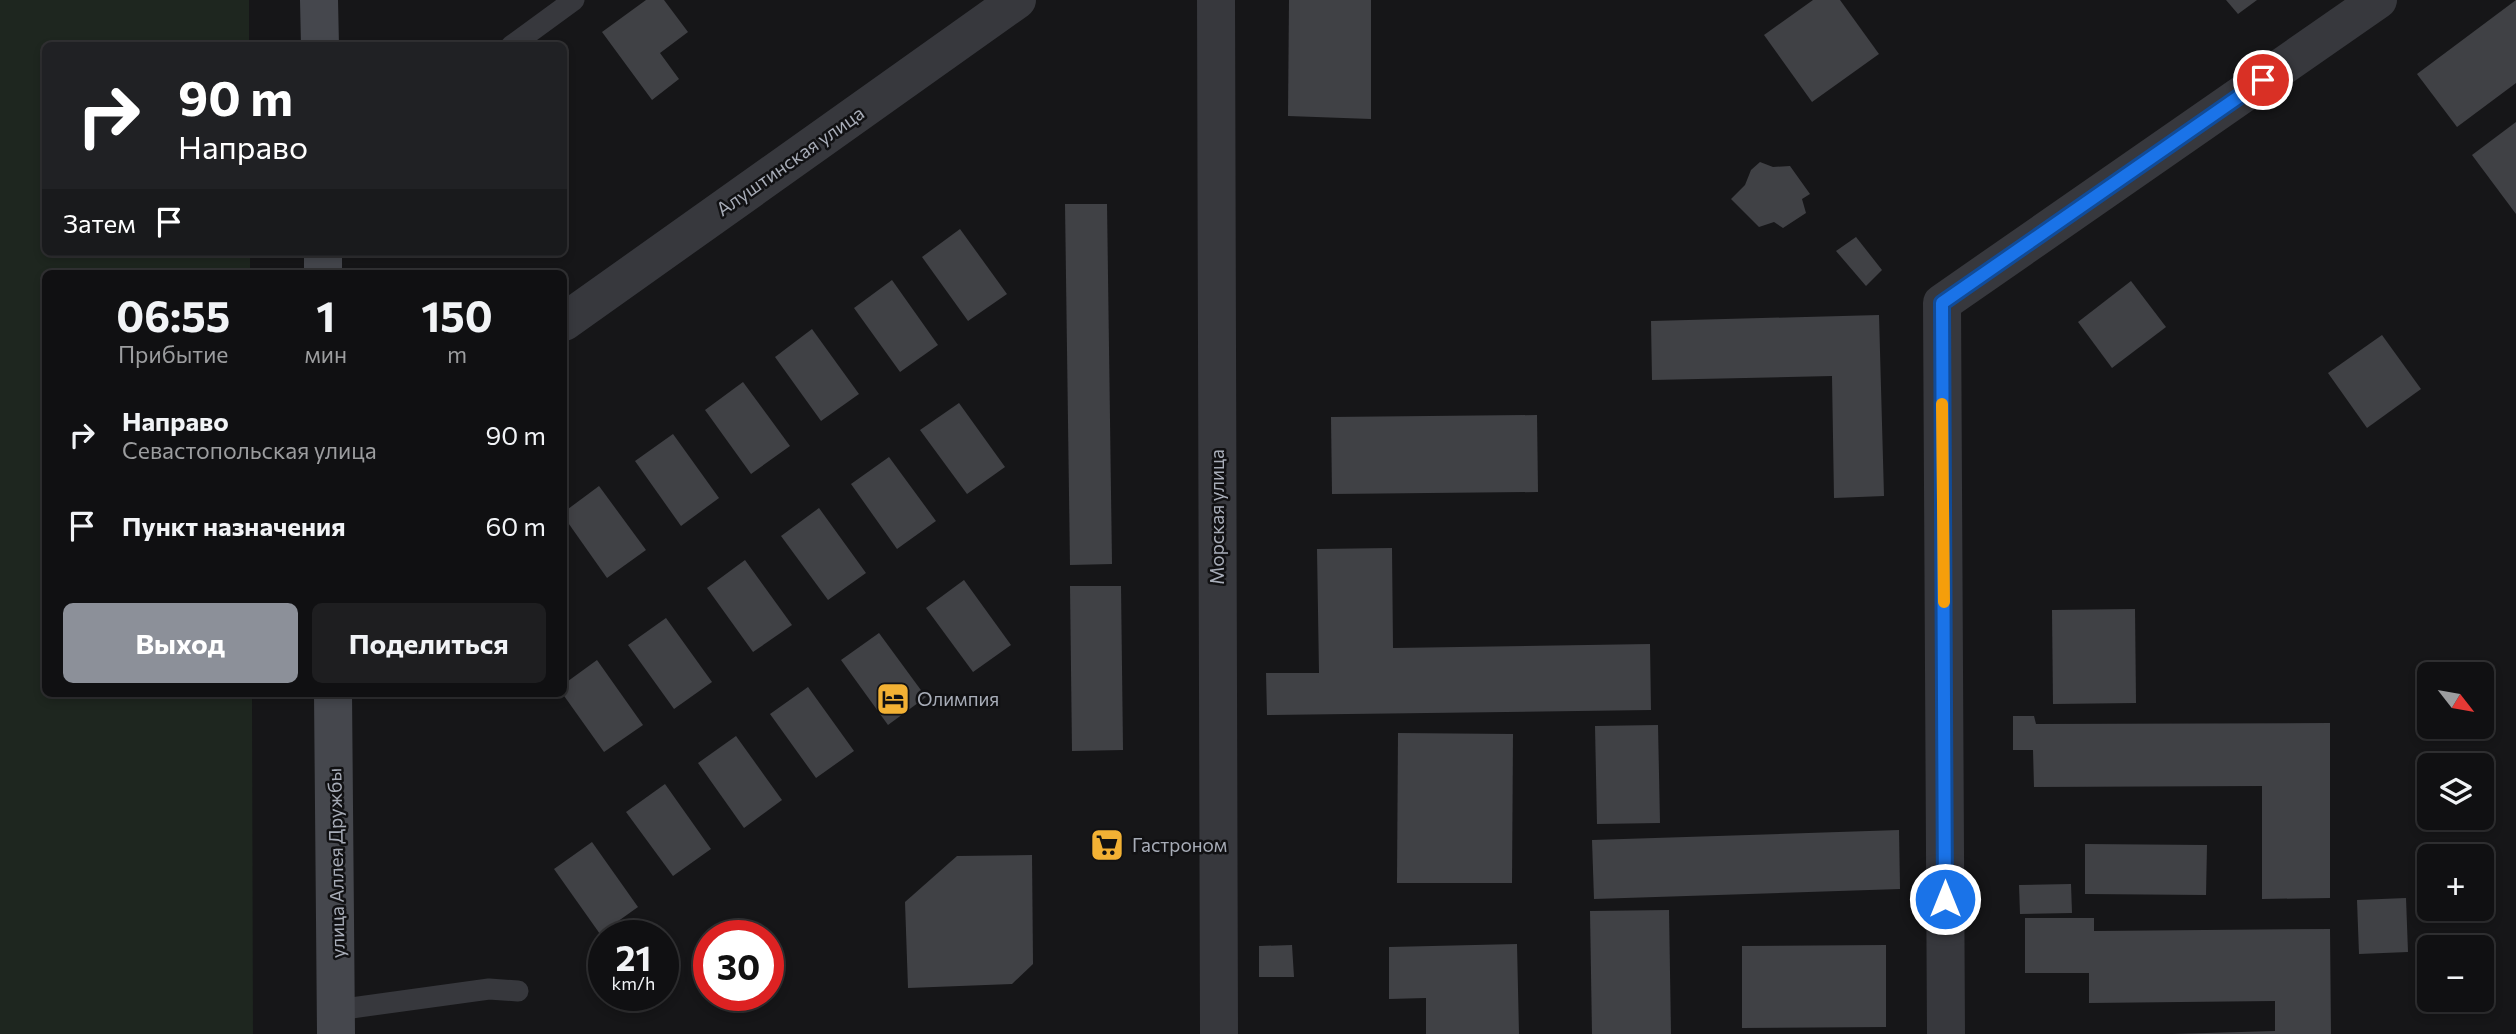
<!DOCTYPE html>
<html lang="ru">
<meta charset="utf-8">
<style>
:root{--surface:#101012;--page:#1e1e20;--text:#f1f3f6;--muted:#9c9d9f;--line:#303032;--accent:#8c9099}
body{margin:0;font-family:Commissioner,sans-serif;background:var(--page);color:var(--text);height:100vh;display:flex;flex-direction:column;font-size:26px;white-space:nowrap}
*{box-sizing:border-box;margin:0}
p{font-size:23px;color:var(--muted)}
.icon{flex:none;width:38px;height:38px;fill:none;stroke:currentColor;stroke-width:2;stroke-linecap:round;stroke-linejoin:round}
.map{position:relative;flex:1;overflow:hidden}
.side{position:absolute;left:42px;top:270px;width:525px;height:427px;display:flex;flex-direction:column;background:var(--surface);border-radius:10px;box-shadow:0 4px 10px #0003,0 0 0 2px var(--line)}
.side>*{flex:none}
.hud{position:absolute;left:42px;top:42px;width:525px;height:214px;border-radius:10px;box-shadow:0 4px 10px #0003,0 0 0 2px var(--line);background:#202124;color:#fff;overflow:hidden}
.needle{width:46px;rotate:121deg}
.buttons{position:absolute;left:2417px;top:662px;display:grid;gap:14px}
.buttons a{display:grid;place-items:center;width:77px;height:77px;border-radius:10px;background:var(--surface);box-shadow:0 4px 10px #0003,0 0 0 2px var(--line);font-size:35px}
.speed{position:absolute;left:588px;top:920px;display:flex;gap:14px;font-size:35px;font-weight:700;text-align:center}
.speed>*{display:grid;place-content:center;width:91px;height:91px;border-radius:50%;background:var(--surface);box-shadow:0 4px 10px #0003,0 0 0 2px var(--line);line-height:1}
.speed small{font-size:18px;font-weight:400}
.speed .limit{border:10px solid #d22;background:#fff;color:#111}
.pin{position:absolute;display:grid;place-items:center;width:60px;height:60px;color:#fff;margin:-30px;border:4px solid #fff;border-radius:50%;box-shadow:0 2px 7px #0007}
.me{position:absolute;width:77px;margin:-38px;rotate:0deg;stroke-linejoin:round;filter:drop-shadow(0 0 5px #0008)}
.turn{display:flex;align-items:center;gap:24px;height:147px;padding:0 21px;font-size:32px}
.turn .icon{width:91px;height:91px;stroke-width:2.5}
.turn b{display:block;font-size:49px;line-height:60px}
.then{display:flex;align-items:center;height:66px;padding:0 21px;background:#0003;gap:14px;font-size:26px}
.eta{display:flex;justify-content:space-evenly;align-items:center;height:119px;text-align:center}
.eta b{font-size:42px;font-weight:700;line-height:49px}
.action{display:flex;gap:14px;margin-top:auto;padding:14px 21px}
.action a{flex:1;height:80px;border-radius:10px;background:var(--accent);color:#fff;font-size:28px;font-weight:700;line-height:80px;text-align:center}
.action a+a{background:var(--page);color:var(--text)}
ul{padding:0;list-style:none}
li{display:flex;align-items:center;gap:21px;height:91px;padding:0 21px}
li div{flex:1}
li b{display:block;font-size:26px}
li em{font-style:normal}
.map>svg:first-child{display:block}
.green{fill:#1e261f}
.building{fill:#404145}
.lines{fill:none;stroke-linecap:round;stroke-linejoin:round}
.service{stroke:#37383d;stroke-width:21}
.minor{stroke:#37383d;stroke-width:38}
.secondary{stroke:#45474d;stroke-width:38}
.route-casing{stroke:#114b97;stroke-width:18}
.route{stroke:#1a73e8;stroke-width:12}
.slow{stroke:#f59e0b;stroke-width:12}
.labels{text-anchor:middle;stroke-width:5;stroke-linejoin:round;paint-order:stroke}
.street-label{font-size:19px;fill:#a8adb8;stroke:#111113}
.poi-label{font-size:19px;fill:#a8adb8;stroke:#111113;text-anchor:start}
</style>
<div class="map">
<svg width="2516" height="1034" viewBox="0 0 2516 1034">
<rect width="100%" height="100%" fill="#161618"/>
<path class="green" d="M0,0H249V45L46,46V252H250V273H46V693H252L253,1034H0Z"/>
<g class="building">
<path d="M646,0H664L688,32L660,53L679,79L652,100L602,32Z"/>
<path d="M1289,0H1371V119L1288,116Z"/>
<path d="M1813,0H1840L1879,54L1812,102L1764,35Z"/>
<path d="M2226,0H2257L2238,14Z"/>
<path d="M2516,0V83L2457,127L2417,74Z"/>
<path d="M2516,122V214L2472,155Z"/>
<path d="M1760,162L1773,167L1790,166L1810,194L1802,199L1806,213L1783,228L1774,222L1759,227L1731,199L1745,185L1751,170Z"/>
<path d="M1065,204H1107L1112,564L1070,565Z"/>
<path d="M960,229L1007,294L968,321L922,257Z"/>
<path d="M1856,237L1882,270L1866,286L1836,251Z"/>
<path d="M892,280L938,345L900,372L854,308Z"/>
<path d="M2131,281L2166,327L2112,368L2078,322Z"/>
<path d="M1879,315L1884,496L1834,498L1832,376L1652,380L1651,321Z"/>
<path d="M812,329L859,394L821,421L775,357Z"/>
<path d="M2382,335L2421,389L2367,428L2328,373Z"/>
<path d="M743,382L790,446L751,474L705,410Z"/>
<path d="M959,403L1005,467L967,494L920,430Z"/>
<path d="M1537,415L1538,492L1332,494L1331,417Z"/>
<path d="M673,434L719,498L681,526L635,461Z"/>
<path d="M889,457L936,521L897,549L851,484Z"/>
<path d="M599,486L646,550L607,578L564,517V512Z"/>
<path d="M819,508L866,573L828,600L781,536Z"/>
<path d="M1392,548L1393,648L1650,644L1651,710L1267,715L1266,673H1319L1317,549Z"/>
<path d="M745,560L792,625L753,652L707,588Z"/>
<path d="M964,580L1011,645L973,672L926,608Z"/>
<path d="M1070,586H1121L1123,750L1072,751Z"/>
<path d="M2135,609L2136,703L2053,704L2052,610Z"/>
<path d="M666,618L712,682L674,709L628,645Z"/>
<path d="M879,633L926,697L888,725L841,660Z"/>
<path d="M597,660L643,725L604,752L562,693L564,684Z"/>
<path d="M808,687L854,751L816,778L770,714Z"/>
<path d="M2013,716H2034L2036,724L2330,723V898L2262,899V786L2034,787L2033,750H2013Z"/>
<path d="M1658,725L1660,823L1597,824L1595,726Z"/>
<path d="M1398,733L1513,734L1512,883H1397Z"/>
<path d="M736,736L782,800L744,828L698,763Z"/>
<path d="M665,784L711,849L673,876L626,812Z"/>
<path d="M1899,830L1900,889L1594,899L1592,840Z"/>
<path d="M592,842L638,907L600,934L554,869Z"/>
<path d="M2085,844L2207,845L2206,895L2085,894Z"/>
<path d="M1032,855L1033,964L1012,984L908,988L905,902L957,856Z"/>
<path d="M2071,884L2072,913L2020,914L2019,885Z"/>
<path d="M2406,898L2408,952L2359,954L2357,900Z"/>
<path d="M1669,910L1671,1034H1592L1590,911Z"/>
<path d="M2025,918H2094V931L2330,929L2331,1034H2172L2275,1031V1001L2089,1003V973H2025Z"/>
<path d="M1517,944L1519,1034H1426V998L1389,999V947Z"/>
<path d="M1292,945L1294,977H1259V946Z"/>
<path d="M1886,945V1027L1742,1028V946Z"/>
</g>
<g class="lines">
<g class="service">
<path d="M511,46L574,0"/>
<path d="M337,1010L489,989L518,991"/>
</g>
<g class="minor">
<path d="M1216,0L1219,1034"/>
<path d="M564,322L1017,0"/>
<path d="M1946,1034L1942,303L2378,0"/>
</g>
<g class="secondary">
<path d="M319,0L320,46"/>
<path d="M323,252V273"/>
<path d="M333,693L336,1034"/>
</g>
</g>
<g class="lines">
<defs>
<path id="route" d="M1945,899L1942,303L2263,80"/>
</defs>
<use href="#route" class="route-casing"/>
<use href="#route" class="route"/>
<path class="slow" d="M1942,404L1944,602"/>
</g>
<defs>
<symbol id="hotel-square" viewBox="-11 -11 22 22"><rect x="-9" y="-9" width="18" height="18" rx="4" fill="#f2b134" stroke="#111113"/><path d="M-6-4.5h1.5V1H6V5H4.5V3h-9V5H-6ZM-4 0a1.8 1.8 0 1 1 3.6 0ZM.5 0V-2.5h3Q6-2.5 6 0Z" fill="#111"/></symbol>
<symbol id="supermarket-square" viewBox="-11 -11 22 22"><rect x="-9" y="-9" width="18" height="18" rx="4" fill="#f2b134" stroke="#111113"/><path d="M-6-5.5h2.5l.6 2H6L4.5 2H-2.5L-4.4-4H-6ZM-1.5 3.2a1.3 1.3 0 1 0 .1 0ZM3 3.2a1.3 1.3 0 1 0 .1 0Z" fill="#111"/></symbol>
</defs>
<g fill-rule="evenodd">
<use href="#hotel-square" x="874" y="680" width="38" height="38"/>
<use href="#supermarket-square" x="1088" y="826" width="38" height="38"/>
</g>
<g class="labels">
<g class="street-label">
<text transform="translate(790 161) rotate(-35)" y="7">Алуштинская улица</text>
<text transform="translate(1217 517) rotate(-90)" y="7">Морская улица</text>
<text transform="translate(336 863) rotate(-91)" y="7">улица Аллея Дружбы</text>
</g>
<g class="poi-label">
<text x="917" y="706">Олимпия</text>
<text x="1132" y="852">Гастроном</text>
</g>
</g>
</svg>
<div class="buttons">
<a><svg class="needle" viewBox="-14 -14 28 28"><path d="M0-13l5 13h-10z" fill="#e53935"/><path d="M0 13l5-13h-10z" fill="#9c9d9f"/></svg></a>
<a><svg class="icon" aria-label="layers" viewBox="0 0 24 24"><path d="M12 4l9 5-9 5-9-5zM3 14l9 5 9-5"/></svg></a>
<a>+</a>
<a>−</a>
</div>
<div class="speed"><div>21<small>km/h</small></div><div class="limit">30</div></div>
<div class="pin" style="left:2263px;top:80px;background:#d93025"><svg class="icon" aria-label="arrive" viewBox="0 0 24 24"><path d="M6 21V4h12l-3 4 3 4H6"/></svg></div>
<svg class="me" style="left:1945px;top:899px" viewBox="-20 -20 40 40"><circle r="17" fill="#1a73e8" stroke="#fff" stroke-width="3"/><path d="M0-11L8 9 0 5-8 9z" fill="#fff"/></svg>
<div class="hud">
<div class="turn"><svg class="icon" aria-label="right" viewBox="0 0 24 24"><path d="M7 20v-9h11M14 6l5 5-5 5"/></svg><div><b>90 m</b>Направо</div></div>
<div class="then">Затем<svg class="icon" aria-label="arrive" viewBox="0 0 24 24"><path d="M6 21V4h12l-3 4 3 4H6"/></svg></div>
</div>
<section class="side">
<div class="eta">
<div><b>06:55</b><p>Прибытие</p></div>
<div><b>1</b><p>мин</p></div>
<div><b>150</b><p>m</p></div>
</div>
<ul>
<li><svg class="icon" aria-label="right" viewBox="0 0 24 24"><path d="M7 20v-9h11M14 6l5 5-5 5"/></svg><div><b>Направо</b><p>Севастопольская улица</p></div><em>90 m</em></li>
<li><svg class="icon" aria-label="arrive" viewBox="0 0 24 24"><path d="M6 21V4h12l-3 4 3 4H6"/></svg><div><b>Пункт назначения</b></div><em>60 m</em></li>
</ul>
<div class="action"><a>Выход</a><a>Поделиться</a></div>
</section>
</div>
